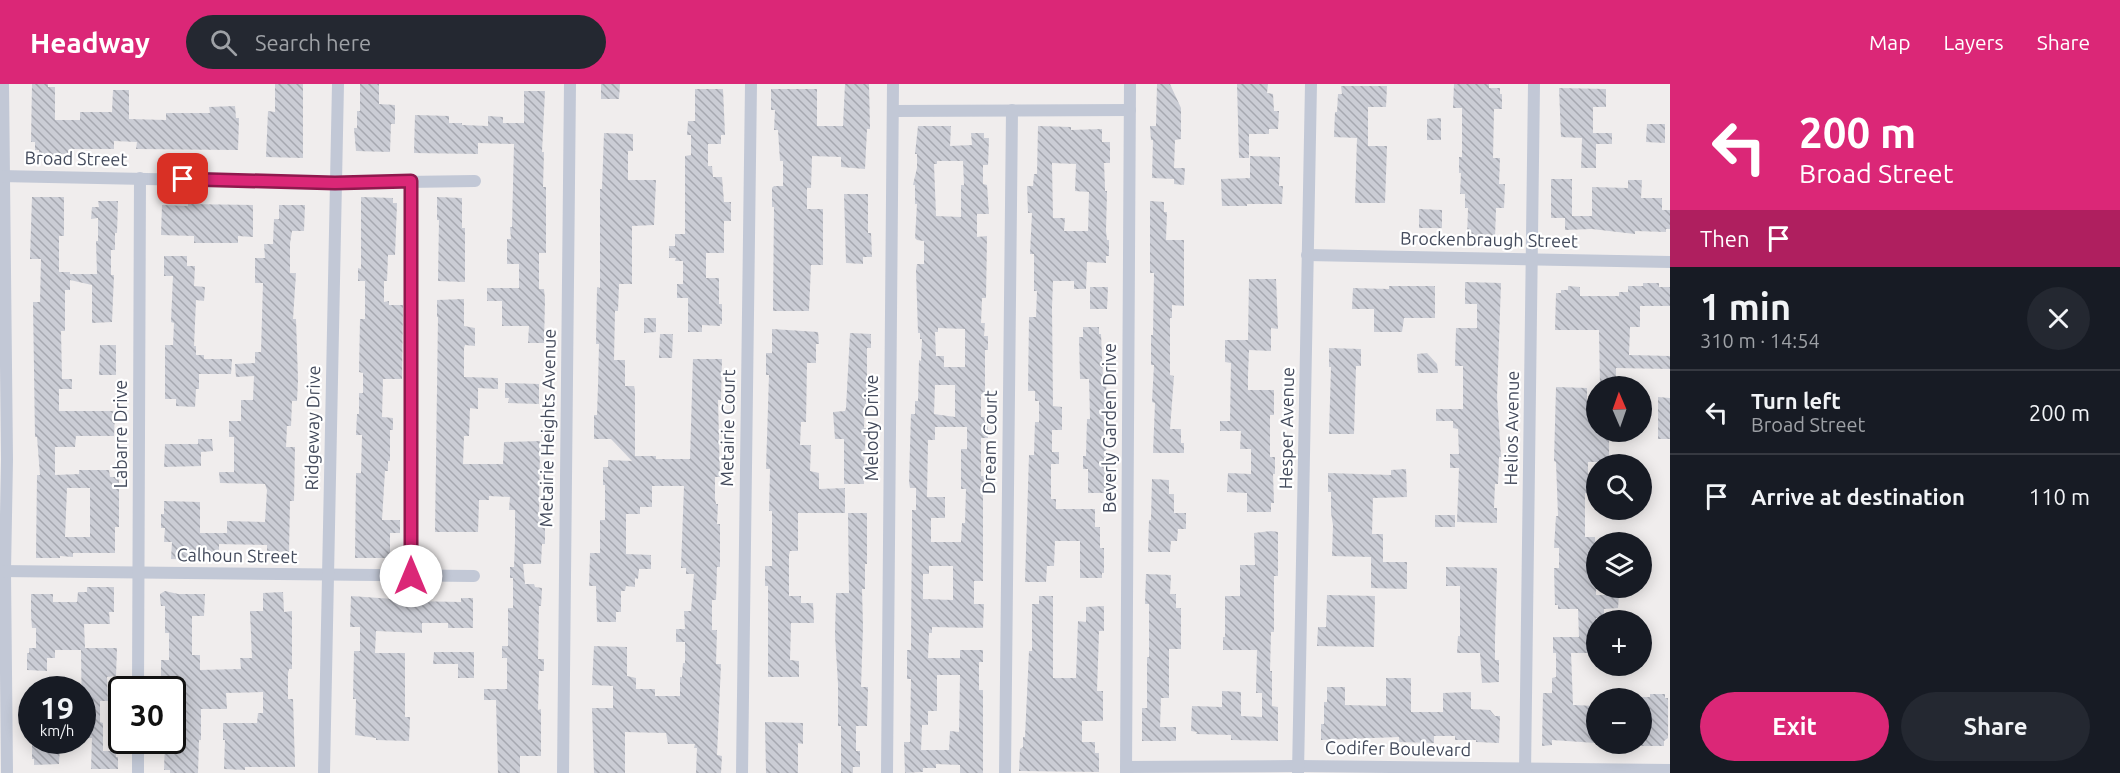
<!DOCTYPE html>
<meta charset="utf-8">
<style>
:root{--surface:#171b24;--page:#242831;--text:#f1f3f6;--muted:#9ea1a6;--line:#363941;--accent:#db2777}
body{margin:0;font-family:Ubuntu,sans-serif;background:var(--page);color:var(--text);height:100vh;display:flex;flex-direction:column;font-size:22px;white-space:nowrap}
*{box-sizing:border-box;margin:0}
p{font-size:20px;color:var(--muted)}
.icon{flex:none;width:33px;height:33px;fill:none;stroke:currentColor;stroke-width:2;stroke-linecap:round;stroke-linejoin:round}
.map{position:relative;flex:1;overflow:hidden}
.sheet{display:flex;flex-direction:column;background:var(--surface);width:450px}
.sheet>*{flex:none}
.hud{background:#db2777;color:#fff;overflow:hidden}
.needle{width:39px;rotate:358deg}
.fabs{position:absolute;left:1586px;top:292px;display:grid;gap:12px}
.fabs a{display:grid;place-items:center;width:66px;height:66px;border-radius:50%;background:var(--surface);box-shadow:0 3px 15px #0003;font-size:30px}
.speed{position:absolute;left:18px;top:592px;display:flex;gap:12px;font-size:30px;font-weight:700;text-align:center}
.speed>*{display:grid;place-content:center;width:78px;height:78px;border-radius:50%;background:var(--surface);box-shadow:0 3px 15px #0003;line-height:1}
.speed small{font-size:15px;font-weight:400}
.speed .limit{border:3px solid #111;border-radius:9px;background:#fff;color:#111}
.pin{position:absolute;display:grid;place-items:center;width:51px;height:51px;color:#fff;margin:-26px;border-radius:12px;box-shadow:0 3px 9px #0006}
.me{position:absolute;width:66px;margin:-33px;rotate:0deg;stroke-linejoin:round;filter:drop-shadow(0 0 4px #0008)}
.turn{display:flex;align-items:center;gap:21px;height:126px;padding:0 30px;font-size:27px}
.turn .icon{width:78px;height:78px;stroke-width:2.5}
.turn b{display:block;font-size:42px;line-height:51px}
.then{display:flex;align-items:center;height:57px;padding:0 30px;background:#0003;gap:12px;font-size:22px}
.round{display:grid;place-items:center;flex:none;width:63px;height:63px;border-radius:32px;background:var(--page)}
.head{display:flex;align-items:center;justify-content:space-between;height:102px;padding:0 30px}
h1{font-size:36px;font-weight:700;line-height:45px}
.action{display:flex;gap:12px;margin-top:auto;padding:12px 30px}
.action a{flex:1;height:69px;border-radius:36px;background:var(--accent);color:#fff;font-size:24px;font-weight:700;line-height:69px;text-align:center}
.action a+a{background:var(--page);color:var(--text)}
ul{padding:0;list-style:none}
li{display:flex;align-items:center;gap:18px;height:84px;padding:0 30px;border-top:2px solid var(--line)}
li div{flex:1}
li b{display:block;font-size:22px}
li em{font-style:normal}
header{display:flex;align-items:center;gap:36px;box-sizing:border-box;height:84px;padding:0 30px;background:var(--accent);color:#fff}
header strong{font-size:28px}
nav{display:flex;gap:33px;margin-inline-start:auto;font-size:21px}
.search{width:420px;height:54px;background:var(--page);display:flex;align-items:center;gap:15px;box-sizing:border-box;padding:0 21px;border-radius:33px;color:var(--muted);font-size:22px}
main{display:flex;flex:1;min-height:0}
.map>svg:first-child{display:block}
.building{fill:url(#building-back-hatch);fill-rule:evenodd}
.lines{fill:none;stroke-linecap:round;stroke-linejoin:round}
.minor{stroke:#c2c8d6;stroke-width:12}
.route-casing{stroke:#8e194d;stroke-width:15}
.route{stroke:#db2777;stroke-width:10}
.labels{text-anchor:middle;stroke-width:4.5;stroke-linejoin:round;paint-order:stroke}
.street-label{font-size:18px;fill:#444b5c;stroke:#fff}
</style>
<header>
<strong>Headway</strong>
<div class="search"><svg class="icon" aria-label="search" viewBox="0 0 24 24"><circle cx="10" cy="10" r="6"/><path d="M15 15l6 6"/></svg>Search here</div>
<nav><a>Map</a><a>Layers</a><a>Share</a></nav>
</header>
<main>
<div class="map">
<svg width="1670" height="689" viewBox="0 0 1670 689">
<defs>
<pattern id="building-back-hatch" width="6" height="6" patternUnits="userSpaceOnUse" patternTransform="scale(1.5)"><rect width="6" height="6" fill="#cbcdd5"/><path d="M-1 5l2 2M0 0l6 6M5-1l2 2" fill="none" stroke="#a6a8b0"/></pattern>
</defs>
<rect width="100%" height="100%" fill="#f0eded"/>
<g class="building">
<path d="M32,0H48V3H55V36H80V28H112L113,6H129V35L166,36V29H210L209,23L235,22L236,34H239L238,66L136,65L137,58L114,57V65H71V70H62V72H39V66H35V58H31Z"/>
<path d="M275,0H303V74L266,73L268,27L275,28Z"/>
<path d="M360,0H379V20L395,21V40H391L390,68L356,67L354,44H357V27H360Z"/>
<path d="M601,0H620L619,15H601Z"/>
<path d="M845,0H869L870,45H867L865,85L841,83V73L812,72L811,104H807V125H823V181H811L809,227H773L774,123H772V104L774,102H783V77H780L778,46H774L775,26H771V5H817V42H843Z"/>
<path d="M1157,0H1170L1181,24V55L1175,56L1174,84H1185L1184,101L1174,100V95L1152,94L1153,56H1151L1150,42H1156Z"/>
<path d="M1237,0H1268L1267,9L1273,10L1274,27H1279L1278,45H1269V50H1249V74H1239Z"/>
<path d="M1454,0H1489V4H1500V10H1502V25H1494L1493,74H1500L1499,100H1505L1504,124H1496L1495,154L1467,153L1468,124H1465V110H1460L1461,89H1459V73H1462V24H1453Z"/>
<path d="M1341,2H1387L1386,23H1368V62H1387L1385,119H1355L1357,54L1334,53L1335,28H1337L1338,10H1342Z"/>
<path d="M1559,4L1606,5V23H1593V49H1612V60H1596V84H1581L1582,54L1561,53Z"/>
<path d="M695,5H723L725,51H721V60H708V82H712L713,93H722L724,118H731V137H724V169H706V194H719V220H722V240H720V242L702,241V248H688V214H677V200H683V177H675L676,174H669V162H675V150H685V72L691,71V51H687L688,37H695Z"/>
<path d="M524,7H545L542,68H544L543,103H546V169H539V205H544L545,215L544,259H528L529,242H502V217H487V204H519V180H507V155H511L510,143H512L514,60L478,59V70L414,69L415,31L449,32V39H462V41L488,42V32L503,33V39H524Z"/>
<path d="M1441,34V56H1427V35Z"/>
<path d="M1647,40H1665V59L1646,58Z"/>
<path d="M918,42H951L950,62L972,61L971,49H984V54H989L988,81H983V100L987,101L989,130H977V153L987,152L986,214H982L981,239H985L984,252H988V266H985V310H981V333H985V337H988V354H981V392H986L985,406H983V497H974V520H984L983,544L932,543V549H929L928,574H960V566H983V578H979V606H983V689H960V681L936,680V684H923V688L905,689L904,658H910L911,595H907V566H911L912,434V426H916V404H910L909,398L911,330H915V317H918L919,276L921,277L922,255H920V249H918L916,186L917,180H924V157L917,156L915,154L917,120H915V101H913L917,84V70H915ZM937,77H963L964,101H961V133L936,132L934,80H937ZM938,244L965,245V283H944V272H936L935,248H938ZM935,301H955V333L934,330ZM935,343H967V365H961V405H966L965,439H962L961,458H931V434H945V413H927L928,356H935ZM929,482H953V516L923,515V490H929ZM937,591H960L959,648L950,647L949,666H921L922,641H928V627H937Z"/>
<path d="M1038,42L1071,43V46L1102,45V58H1110V79H1104L1105,103V107H1107L1106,147L1107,156H1109V172H1106V179L1087,178L1086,205H1074V197H1053L1052,223L1053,322L1062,323V346H1052V368H1059V380H1051V415H1056V425H1095V443H1100V464H1104V489H1102V494H1080V457H1055L1054,482H1047L1046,498H1025L1029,371H1034L1035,338H1039V317H1035V307H1028L1029,233H1036L1037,207H1034V170H1030L1032,129H1028L1027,102H1033L1034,90H1037ZM1052,79L1076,80L1075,107L1089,108L1088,147H1064L1065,134H1053Z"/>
<path d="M604,49L633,50V67H628V96H656L654,141L632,142V200H619L618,227H615L614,276H625V302H634L635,306V372H656V375H690L693,275H722L721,316H718L720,393H715V415L716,420H718L717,440H720V483H717L716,516H712V546H717L716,580H721L717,671L722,672L721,689H696L697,664H694L695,660H668L666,649L625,648V689H594L592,624H613V602L592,601L594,562L627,563V592L636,594V605H655V612H680V593H682L683,579H685V558H676V545H685L684,527H691L694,490H686V484H681L684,402H652V423H640V430H626V470L651,471V485H639L638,495L635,494V503L626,502L625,507H621V528H616V538H597L596,502H589L590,469H600V436H605V401H603V383H608V376L632,377L611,355H594V331H597L598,302L599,260H596L597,203L600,204V105H602Z"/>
<path d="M1250,72L1280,73L1279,102H1283L1282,120H1247V122H1222L1221,95L1250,94Z"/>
<path d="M1551,95H1572V132H1592V103L1628,104V96H1642L1641,114H1662V126H1670V145H1666V148L1635,147V150L1592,145L1565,146V134H1551Z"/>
<path d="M844,110H868V149H871L872,173H863V180L846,179Z"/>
<path d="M32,113H64V152H59V188H70V190H97L96,157H98V134L91,135L92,123H99L98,117H118L117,149H115V166H111V191H114L112,238L92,239V201L70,196V206H65V247H61L62,295H72V305H59V327H115L114,352H76L75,363H55V391L79,390V386H109L110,393H119V443H115V469H73V473L60,472V474H36L37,391H40L37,353H35L33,218H40L41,175H30ZM67,404H90V453H65Z"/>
<path d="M361,113L393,114V119H397L395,171H388L387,197H384V218L389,217V221H403L402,295H383L382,333L393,334V346H390V377H388V387H385L382,436H400V449H390V474H355L356,389H361L362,351H356L357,330H359V309H363V289L359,288L360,235H365V197H358V184L361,185Z"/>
<path d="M437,113L462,114V144H465V198L438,197L439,136H437Z"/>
<path d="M1150,117L1164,118V128H1167L1166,156H1184V222L1172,221V234H1170V291L1174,292L1170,345H1181V359H1184V369H1153L1155,319L1152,318L1154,281H1151V251H1153L1154,189H1150Z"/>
<path d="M188,120L253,121V153L238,152V159H194V152L161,151L162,121L188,122Z"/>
<path d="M279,121H305L304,147H292L290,159V189H296L293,235H296L298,296L297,317H292L291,342H287L286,363H295L294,417H290L289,468L267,467V461L219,460V468H202L201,476L171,475L172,458H164L165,444H161V430H164V417L200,418V449H227V437L265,438L267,406L265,400L220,399L219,388H234V353H229V337H241V316H253L254,292L236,293L235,280L255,279V268H261L263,199H255V174H265L264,160H273L274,135H279Z"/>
<path d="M1419,125L1442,126V144H1419Z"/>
<path d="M164,172H187V182H195L194,202L205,203L204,217L196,216L194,262H196V271H204V275H232L231,290H199V305H196L195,323L176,322V315H165V261H173L174,239L171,238L173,192H164Z"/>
<path d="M1249,195H1276L1278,245L1271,244V267L1249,266L1248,290V306H1274V331H1270V373H1275V390H1273L1274,419H1271V428H1247V409L1227,408L1228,389L1251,390V365H1240L1241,347H1220V337H1230L1231,279L1225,278V256H1248Z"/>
<path d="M1465,198L1501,199L1497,313L1501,373H1499L1498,400H1495L1494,424H1497V439L1457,438L1459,384H1450V370H1459L1458,345L1453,344V337H1436V325H1463V282H1455L1456,244H1477V220H1465Z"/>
<path d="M1643,199H1659V203H1670V222H1640V243H1630L1629,271L1670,272V285L1616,284V303H1600L1599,246H1555L1556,209H1561V206H1568V202L1580,203V212H1619V208H1628V202H1643Z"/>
<path d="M1389,202H1435V234H1404L1402,248H1374V225H1352L1353,204L1389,205Z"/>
<path d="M1090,203H1108L1107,225H1090Z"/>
<path d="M464,215V242L475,244V262L465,261L464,264V293L498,294V305L478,304V325L470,324L469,352H464L463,380H503L504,358L540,357L539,435H545V460H542L541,480H523L525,500H534L535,503L542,504L541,522H539L538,575H544V587H539L538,626L541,625V672H520V689H498L496,616H484V605H507V574H502V562H508V524H513V494H510V483H514L515,457V426H509L510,413L489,412V416H479L478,448H435L438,233H437V216Z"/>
<path d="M644,234H656V248L644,249Z"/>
<path d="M1083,243H1099V250H1101L1103,293H1107L1104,350L1106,351L1107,409H1088V385H1083V372H1086L1087,335H1090L1089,295H1080L1079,253H1083Z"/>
<path d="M772,245L818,248L819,260H816V279H807L806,338H801L800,361H811L810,387L819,389V405L845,404V429H798V467H790L789,471V512H801V519H813L814,539H791L790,576L799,577V593H768V502H765V482H772V427H769L770,385H766L769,291H766V269H772Z"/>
<path d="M850,249L871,250V264H867V320H865L864,344H866L864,380H868V393H864V400H844V355H835L833,328L845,327L846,324Z"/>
<path d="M660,250H673L672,274H659Z"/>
<path d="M100,261H116V291H99Z"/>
<path d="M1329,264L1361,265V282H1356L1354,350H1329L1331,283H1329Z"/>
<path d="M1427,269L1437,280L1438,289H1418L1417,270Z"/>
<path d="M505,299L539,300V320L508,319L509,314H505Z"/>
<path d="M1556,303L1587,304V331H1596V348H1609V378H1588V409H1585V453H1595L1596,511H1619L1618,524L1604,525V534H1596V569H1571L1573,621L1596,622V659L1552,656V661L1542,662L1543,609H1552V594L1556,593V569H1553V553H1579L1578,525H1558V521H1555L1554,484H1559V464H1554L1556,432H1558L1556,378L1554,377Z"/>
<path d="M1658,313L1670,314V355H1658Z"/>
<path d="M198,355H212L213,367L201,368V382L164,383L165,360H198Z"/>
<path d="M1406,385L1407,413L1373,414L1372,450H1383V478H1407V505L1371,504V473L1332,472L1333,441L1331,429V408H1328V389L1391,391V386Z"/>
<path d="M1152,395L1169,396V410H1174V429H1186V445H1178L1177,457H1171L1170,468H1148L1149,436H1151Z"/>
<path d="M848,429H867V480H865V505H862L863,543L861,603H868L867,642H856V667H860V683H853V689H841V642H838V600L835,551L836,509H849Z"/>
<rect x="1435" y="431" width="20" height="12"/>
<path d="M1271,447L1278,448V492H1274V548H1271L1270,587H1272V622L1278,623V657L1231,656V651L1196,650L1197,648L1191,647L1192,622L1222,623V607L1241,608V632L1262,633V609H1256L1257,566H1223V553H1225V512H1240V481H1255L1254,449Z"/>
<path d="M1446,483L1497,484L1495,555V576H1499V598L1482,599L1480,569H1457L1458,552H1460V502H1446Z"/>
<path d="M1146,490L1171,491L1170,510H1176V524H1181V565H1169V614H1161L1160,643H1176V657H1142V624H1147V573H1149V520H1145Z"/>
<path d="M87,503H114V528H109L110,540H84L85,564H117L116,592L107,593L108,617H100V638L103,639V667H116V673H118V685H91L92,654H85V642H82L81,566H55V574H47V587L27,586V569H29V564H36V544H32L31,531V510H53V518H77L78,508H87Z"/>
<path d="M394,506L402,515L408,517L461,518V514H473V544H448V539H422V549L376,547L375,569H405V633H410L409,657L376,656V654L355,651L356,615H353L354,567H360V543H350L351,512L393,515Z"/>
<path d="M165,507L178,510H205L204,532H192V571H200V586L241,585L240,574H252L250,527H263V509L283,508L284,528L292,527V585H289L288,589V615H293L295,683H245V686L224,685L225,656H223V639H257L258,629H263V608L226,609L227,625H201V656H199L198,689H170V686H164L165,658L172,659V606H164V592H161V576H169V549H165V522H161L160,514V510Z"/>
<path d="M1327,511L1375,512L1374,563L1317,562L1318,543H1326Z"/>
<path d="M1039,512H1053V594H1076L1078,537L1086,538V523L1104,522V547H1099L1097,607H1103V637H1082V658H1095V669H1099V688L1019,687L1020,665L1023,663V653H1025L1029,567H1032V520H1039Z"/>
<path d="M434,568H474V594H458V580H433Z"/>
<path d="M1386,594H1411V628H1443V609L1471,608V625L1490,626L1495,632H1500L1499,659L1476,658V656H1455V652H1434V659L1399,658V653L1321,656V640H1324V618H1327V603H1345V621L1386,622Z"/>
<path d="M1650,610H1665V614H1668V654L1664,657V662H1641V613H1650Z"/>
<path d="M765,638L803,639V660L798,659V689H766Z"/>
<path d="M32,659H60L59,680L34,681V675H32Z"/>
</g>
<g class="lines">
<g class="minor">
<path d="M3,0L7,375L5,488L7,689"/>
<path d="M893,27L1130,26"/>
<path d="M0,92L335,99L475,97"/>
<path d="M411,97V492"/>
<path d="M1307,171L1670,178"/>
<path d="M0,487L474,492"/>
<path d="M138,606L140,94"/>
<path d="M1126,683L1298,682L1670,686"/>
<path d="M138,689V657"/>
<path d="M324,689L338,0"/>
<path d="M563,689L570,0"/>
<path d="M742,689L751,0"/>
<path d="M887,689L893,0"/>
<path d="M1005,689L1012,26"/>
<path d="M1126,689L1130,0"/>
<path d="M1298,689L1311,0"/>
<path d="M1525,689L1534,0"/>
</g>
</g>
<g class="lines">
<defs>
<path id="route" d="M183,95L335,99L411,97V492"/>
</defs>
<use href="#route" class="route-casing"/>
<use href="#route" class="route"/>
</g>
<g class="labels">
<g class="street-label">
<text transform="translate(76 75) rotate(1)" y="6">Broad Street</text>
<text transform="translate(1489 156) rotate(1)" y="6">Brockenbraugh Street</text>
<text transform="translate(313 344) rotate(-89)" y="6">Ridgeway Drive</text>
<text transform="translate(548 344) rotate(-89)" y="6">Metairie Heights Avenue</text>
<text transform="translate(728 344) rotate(-89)" y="6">Metairie Court</text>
<text transform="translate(872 344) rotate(-90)" y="6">Melody Drive</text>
<text transform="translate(1110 344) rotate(-90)" y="6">Beverly Garden Drive</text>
<text transform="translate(1287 344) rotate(-89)" y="6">Hesper Avenue</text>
<text transform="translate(1512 344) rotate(-89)" y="6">Helios Avenue</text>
<text transform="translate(121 350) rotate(-90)" y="6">Labarre Drive</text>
<text transform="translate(990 358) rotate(-89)" y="6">Dream Court</text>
<text transform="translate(237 472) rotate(1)" y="6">Calhoun Street</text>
<text transform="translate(1398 665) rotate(1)" y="6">Codifer Boulevard</text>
</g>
</g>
</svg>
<div class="fabs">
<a><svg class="needle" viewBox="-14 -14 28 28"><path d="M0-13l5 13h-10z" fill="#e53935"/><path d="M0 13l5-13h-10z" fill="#9ea1a6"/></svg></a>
<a><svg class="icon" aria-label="search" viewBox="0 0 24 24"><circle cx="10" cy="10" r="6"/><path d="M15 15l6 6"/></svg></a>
<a><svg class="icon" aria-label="layers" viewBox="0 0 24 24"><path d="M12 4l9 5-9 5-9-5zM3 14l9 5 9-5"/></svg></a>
<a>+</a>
<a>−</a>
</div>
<div class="speed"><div>19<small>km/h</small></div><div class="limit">30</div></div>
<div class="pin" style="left:183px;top:95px;background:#d93025"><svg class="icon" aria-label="arrive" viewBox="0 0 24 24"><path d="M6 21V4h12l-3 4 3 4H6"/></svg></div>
<svg class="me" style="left:411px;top:492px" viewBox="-20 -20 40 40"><circle r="19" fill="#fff"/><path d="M0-13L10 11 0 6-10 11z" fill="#db2777"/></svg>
</div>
<section class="sheet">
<div class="hud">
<div class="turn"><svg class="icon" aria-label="left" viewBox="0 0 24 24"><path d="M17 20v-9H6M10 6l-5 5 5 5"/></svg><div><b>200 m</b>Broad Street</div></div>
<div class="then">Then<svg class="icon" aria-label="arrive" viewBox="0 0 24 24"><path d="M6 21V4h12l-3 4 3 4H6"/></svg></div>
</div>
<div class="head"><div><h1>1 min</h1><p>310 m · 14:54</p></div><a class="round"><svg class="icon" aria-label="close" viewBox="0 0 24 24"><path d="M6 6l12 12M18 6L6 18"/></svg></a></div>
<ul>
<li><svg class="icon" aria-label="left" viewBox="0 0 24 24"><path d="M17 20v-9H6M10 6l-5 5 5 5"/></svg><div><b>Turn left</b><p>Broad Street</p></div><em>200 m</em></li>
<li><svg class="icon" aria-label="arrive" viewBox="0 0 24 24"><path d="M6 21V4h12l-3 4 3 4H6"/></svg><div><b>Arrive at destination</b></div><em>110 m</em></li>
</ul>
<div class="action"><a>Exit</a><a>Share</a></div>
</section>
</main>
